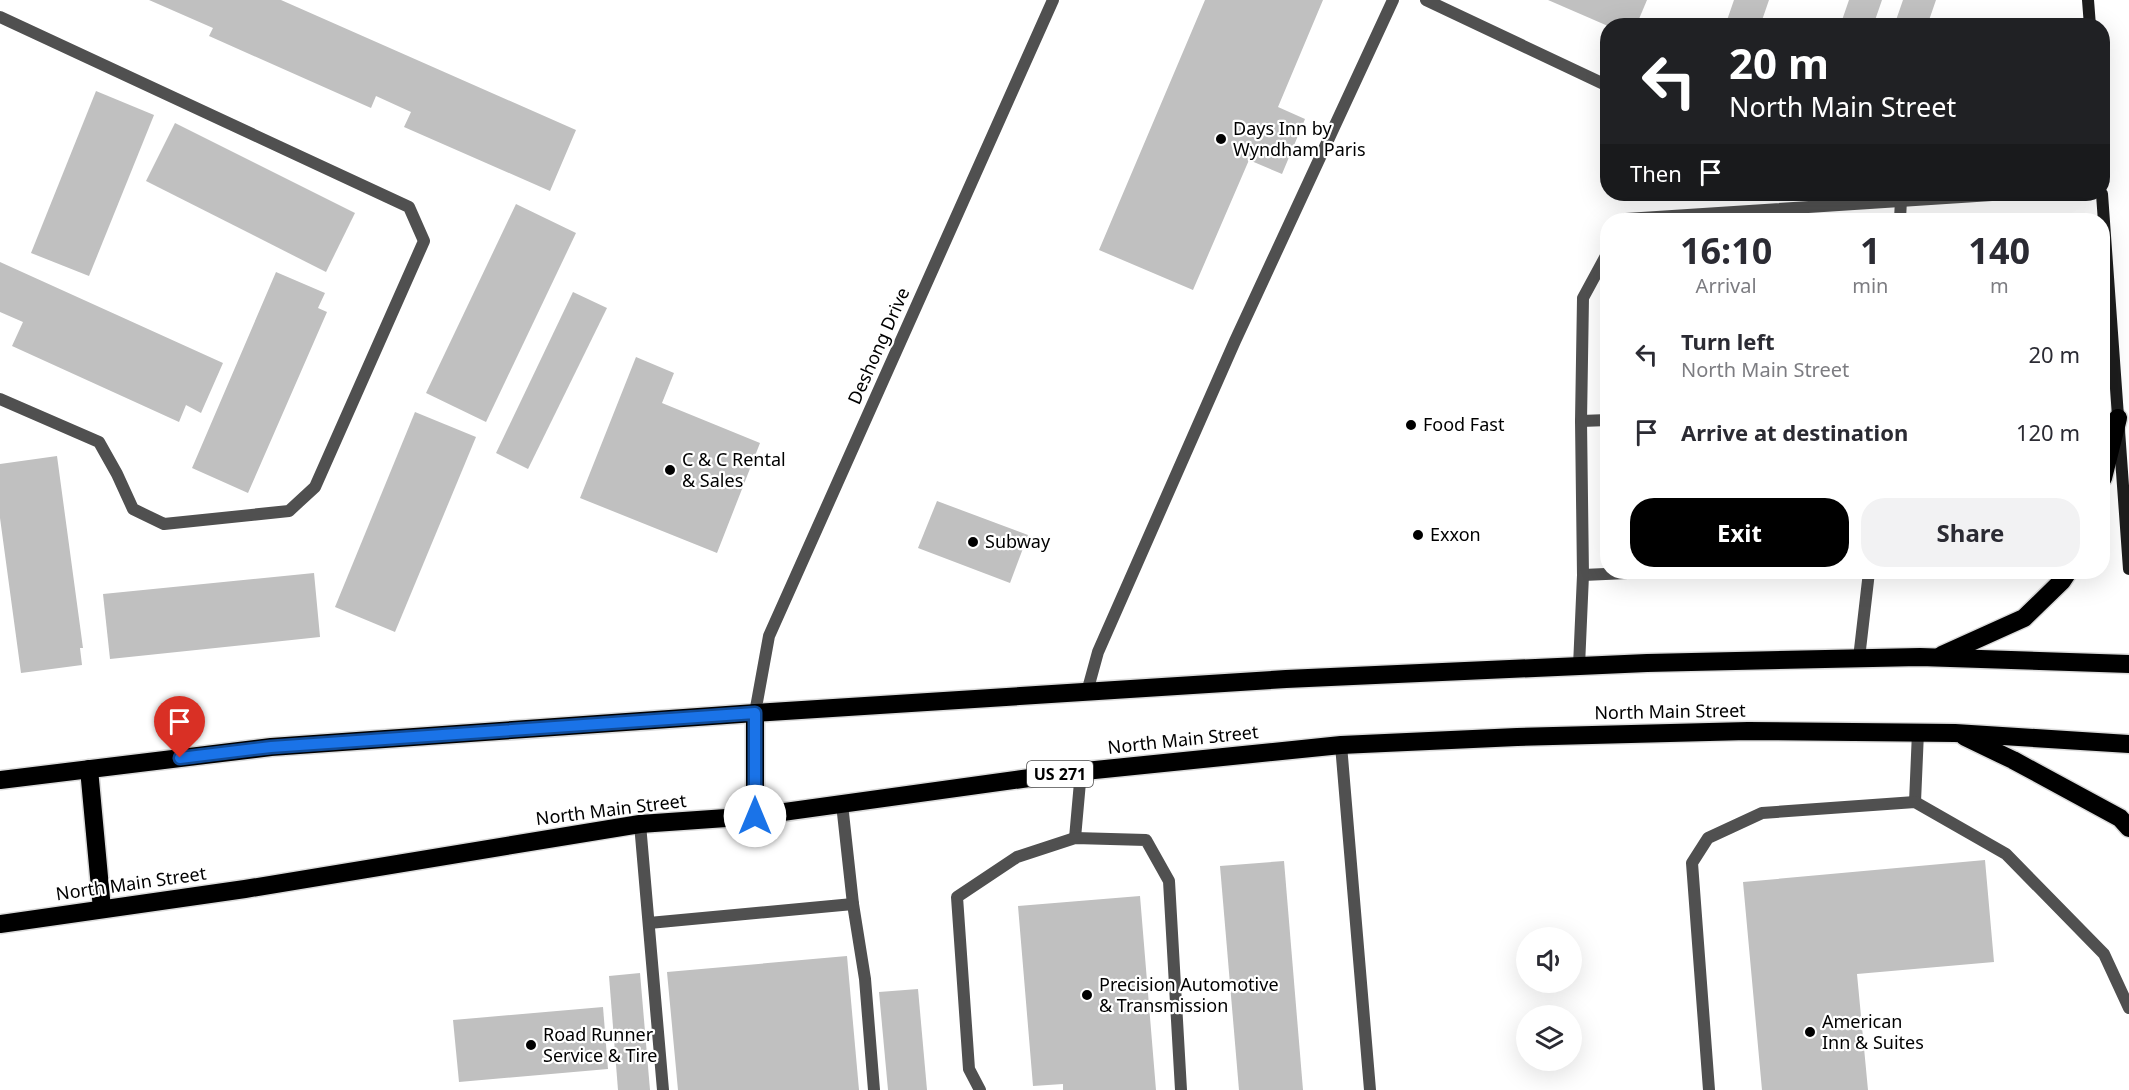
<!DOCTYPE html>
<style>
:root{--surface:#fff;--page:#f2f2f3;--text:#2b2b33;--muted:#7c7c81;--accent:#000}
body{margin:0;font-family:"Noto Sans",sans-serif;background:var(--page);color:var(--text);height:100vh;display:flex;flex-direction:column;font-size:22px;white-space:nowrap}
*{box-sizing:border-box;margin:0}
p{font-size:20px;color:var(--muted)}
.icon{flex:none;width:33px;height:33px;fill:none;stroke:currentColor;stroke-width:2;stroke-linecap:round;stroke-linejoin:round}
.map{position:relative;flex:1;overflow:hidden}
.details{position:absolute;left:1600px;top:213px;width:510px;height:366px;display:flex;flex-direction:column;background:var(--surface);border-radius:24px;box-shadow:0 6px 24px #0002}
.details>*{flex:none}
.top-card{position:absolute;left:1600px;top:18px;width:510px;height:183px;border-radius:24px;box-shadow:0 6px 24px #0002;background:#202124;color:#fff;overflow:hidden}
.buttons{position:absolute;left:1516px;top:927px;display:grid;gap:12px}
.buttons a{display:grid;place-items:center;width:66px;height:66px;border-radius:50%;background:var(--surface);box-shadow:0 6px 24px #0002;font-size:30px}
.pin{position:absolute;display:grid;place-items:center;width:51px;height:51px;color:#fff;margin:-62px -26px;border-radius:50% 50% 50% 0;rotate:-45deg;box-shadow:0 0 6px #0007}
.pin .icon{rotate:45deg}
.me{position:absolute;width:66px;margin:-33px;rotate:0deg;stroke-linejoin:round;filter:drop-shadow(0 0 4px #0008)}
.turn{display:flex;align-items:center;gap:21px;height:126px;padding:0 30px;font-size:27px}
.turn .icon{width:78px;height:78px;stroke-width:2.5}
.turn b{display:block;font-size:42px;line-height:51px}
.then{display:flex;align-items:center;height:57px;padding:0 30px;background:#0003;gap:12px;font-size:22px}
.eta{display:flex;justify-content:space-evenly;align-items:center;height:102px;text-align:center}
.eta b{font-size:36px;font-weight:700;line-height:42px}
.action{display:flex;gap:12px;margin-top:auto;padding:12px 30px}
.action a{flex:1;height:69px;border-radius:24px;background:var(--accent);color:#fff;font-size:24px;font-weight:700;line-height:69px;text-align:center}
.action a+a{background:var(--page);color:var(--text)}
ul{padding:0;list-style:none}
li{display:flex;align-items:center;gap:18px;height:78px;padding:0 30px}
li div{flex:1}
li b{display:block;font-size:22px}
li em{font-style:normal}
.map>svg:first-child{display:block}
.building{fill:#c0c0c0}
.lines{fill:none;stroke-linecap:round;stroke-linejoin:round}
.highway-casing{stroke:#dbdbdb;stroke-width:21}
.lane{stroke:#505050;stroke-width:12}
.street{stroke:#505050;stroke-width:12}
.secondary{stroke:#1d1d1d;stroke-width:12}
.highway{stroke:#000;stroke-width:18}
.route-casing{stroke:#114b97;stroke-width:15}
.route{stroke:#1a73e8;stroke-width:10}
.poi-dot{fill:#000;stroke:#fff;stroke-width:2}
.labels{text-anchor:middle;stroke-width:4.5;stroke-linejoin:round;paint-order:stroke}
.shield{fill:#fff;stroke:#4c4c4c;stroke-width:1.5}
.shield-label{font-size:16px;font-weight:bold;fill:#000}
.poi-label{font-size:18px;fill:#000;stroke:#fff;text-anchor:start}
.street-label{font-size:18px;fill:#000;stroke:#fff}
</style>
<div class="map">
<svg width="2129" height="1090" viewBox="0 0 2129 1090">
<rect width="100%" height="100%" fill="#fff"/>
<g class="building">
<path d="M149,0H281L576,130L550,191L404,127L411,112L376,96L371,108L209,36L213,28Z"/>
<path d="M1205,0H1323L1278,107L1305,119L1282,174L1249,160L1193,290L1099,250Z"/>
<path d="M1548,0H1647L1636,26H1608Z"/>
<path d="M1734,0H1769L1760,26H1725Z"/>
<path d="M1849,0H1882L1873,26H1840Z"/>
<path d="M1903,0H1936L1927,26H1894Z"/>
<path d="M96,91L154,115L89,276L31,253Z"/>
<path d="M175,123L355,213L326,272L146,181Z"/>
<path d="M516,204L576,233L486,422L426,393Z"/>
<path d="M0,262L223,363L201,413L186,405L179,422L12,346L23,322L0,312Z"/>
<path d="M276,272L325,293L318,308L327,312L248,493L192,468Z"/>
<path d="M573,292L607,308L528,469L496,453Z"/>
<path d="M636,357L674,373L662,403L760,443L717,553L580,498Z"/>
<path d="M415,412L476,437L395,632L335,607Z"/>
<path d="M57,456L83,648H80L82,665L21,673L0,518V464Z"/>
<path d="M937,501L1028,535L1010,583L918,548Z"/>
<path d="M314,573L320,637L110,659L103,594Z"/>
<path d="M1985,860L1994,962L1857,974L1868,1090H1762L1743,882Z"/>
<path d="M1284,861L1303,1090H1239L1220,866Z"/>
<path d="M1140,896L1156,1090H1063V1084L1033,1086L1018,906Z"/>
<path d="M847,956L859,1090H678L667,972Z"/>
<path d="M640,973L650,1090H618L609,976Z"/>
<path d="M918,989L927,1090H888L879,992Z"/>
<path d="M603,1007L608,1069L459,1082L453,1020Z"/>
</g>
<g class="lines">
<defs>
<g id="highway">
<path d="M2103,478L2118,418"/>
<path d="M1942,655L2024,618L2062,581L2068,572"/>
<path d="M1965,737L2013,760L2120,818L2129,828"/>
<path d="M89,769L102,909"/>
<path d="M0,780L271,747L755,713L1286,679L1647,663L1920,657L2129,664"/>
<path d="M755,816V713"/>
<path d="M0,924L245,889L640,824L755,816L1065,773L1341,745L1517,737L1748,731L1955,733L2129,744"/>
</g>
</defs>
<use href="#highway" class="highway-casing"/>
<g class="lane">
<path d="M1426,0L1608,86"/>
<path d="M0,17L409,207L424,241L315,487L289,511L164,524L133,509L117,474L99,442L0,399"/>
<path d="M1625,220L1626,219L2007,194"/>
<path d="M1900,220L1901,199"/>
<path d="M1581,421L1608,420"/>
<path d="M1583,575L1650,572"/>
<path d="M1859,658L1869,572"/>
<path d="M1579,666L1583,575L1581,421L1583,298L1608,252"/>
<path d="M1087,692L1098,652L1235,341L1393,0"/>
<path d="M1915,802L1918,732"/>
<path d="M842,804L853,904L865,979L874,1090"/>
<path d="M640,824L663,1090"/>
<path d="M1075,838L1081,771"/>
<path d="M649,923L853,904"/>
<path d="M980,1090L969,1069L957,897L1017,857L1075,838L1146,840L1169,881L1181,1090"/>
<path d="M1709,1090L1692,863L1708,838L1762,813L1915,802L2006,854L2104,954L2129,1008"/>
</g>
<g class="street">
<path d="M755,713L769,636L1053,0"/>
<path d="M1341,745L1370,1090"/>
</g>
<g class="secondary">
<path d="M2088,0L2090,26"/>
<path d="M2102,194L2129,569"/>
</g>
<use href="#highway" class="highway"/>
</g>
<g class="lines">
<defs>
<path id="route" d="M180,758L271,747L755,713V816"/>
</defs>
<use href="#route" class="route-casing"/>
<use href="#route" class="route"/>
</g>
<g class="poi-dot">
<circle cx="1221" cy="139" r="6"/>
<circle cx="1411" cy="425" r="6"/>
<circle cx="670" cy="470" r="6"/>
<circle cx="1418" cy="535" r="6"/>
<circle cx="973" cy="542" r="6"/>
<circle cx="1087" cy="995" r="6"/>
<circle cx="1810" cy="1032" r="6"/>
<circle cx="531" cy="1045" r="6"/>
</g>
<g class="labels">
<rect class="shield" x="1027" y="761" width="66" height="26" rx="4.5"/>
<g class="shield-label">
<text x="1060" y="780">US 271</text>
</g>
<g class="poi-label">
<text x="1233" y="135">Days Inn by<tspan x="1233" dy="21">Wyndham Paris</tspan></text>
<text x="1423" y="431">Food Fast</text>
<text x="682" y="466">C &amp; C Rental<tspan x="682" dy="21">&amp; Sales</tspan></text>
<text x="1430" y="541">Exxon</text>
<text x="985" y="548">Subway</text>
<text x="1099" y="991">Precision Automotive<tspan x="1099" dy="21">&amp; Transmission</tspan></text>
<text x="1822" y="1028">American<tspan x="1822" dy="21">Inn &amp; Suites</tspan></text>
<text x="543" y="1041">Road Runner<tspan x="543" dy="21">Service &amp; Tire</tspan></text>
</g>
<g class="street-label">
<text transform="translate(879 346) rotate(-66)" y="6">Deshong Drive</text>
<text transform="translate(1670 712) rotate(-1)" y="6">North Main Street</text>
<text transform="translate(1183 740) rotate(-6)" y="6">North Main Street</text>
<text transform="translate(611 810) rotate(-7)" y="6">North Main Street</text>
<text transform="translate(131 884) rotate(-8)" y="6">North Main Street</text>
</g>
</g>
</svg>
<div class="buttons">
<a><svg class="icon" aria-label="sound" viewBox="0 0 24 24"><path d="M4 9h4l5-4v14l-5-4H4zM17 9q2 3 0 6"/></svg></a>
<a><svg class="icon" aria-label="layers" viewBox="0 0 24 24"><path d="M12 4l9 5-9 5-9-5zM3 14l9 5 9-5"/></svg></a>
</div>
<div class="pin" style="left:180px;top:758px;background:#d93025"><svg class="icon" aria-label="arrive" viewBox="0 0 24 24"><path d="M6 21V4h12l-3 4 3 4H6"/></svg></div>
<svg class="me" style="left:755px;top:816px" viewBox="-20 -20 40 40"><circle r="19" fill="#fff"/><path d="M0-13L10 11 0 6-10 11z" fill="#1a73e8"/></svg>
<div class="top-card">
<div class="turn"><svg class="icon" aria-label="left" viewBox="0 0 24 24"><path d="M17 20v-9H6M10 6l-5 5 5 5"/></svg><div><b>20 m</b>North Main Street</div></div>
<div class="then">Then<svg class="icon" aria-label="arrive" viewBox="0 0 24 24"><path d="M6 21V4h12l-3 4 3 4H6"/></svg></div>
</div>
<section class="details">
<div class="eta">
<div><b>16:10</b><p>Arrival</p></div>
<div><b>1</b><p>min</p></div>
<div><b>140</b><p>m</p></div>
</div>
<ul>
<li><svg class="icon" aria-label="left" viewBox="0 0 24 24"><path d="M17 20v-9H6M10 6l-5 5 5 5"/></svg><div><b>Turn left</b><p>North Main Street</p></div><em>20 m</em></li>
<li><svg class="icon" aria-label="arrive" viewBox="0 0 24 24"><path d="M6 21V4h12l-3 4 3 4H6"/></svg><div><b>Arrive at destination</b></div><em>120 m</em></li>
</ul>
<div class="action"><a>Exit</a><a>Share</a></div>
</section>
</div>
